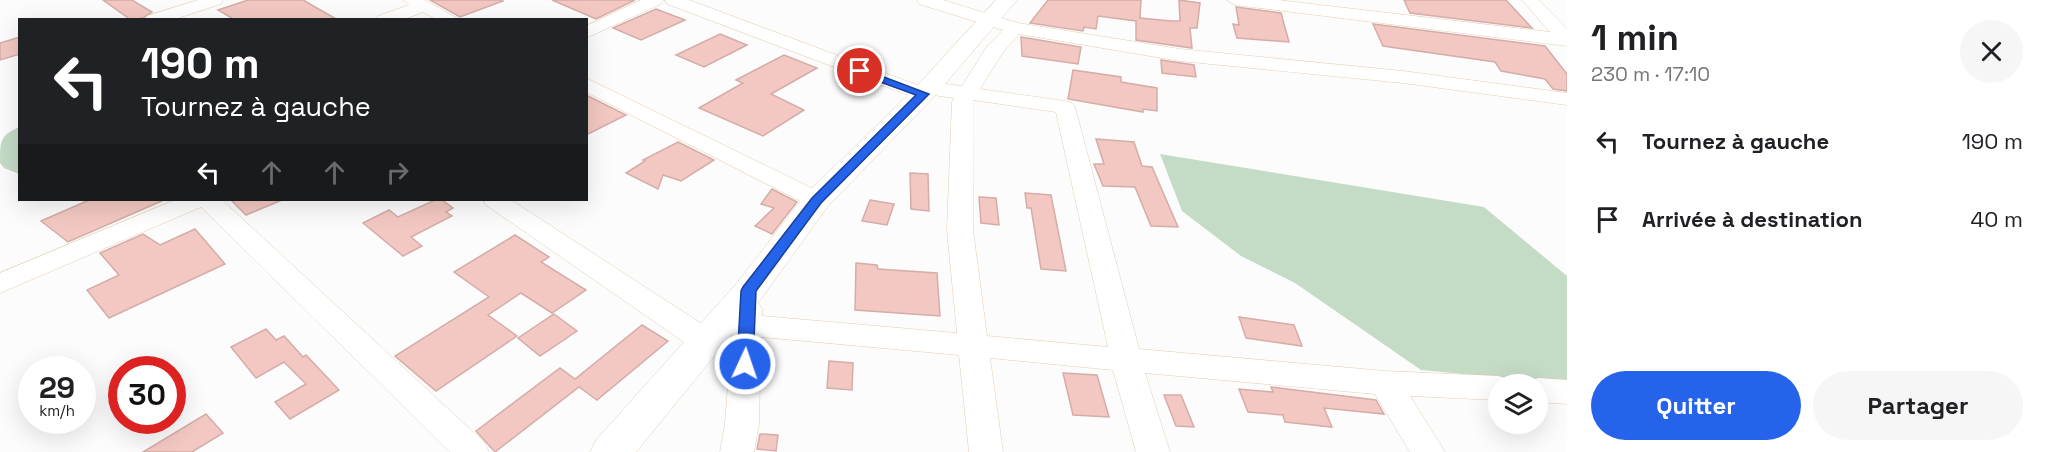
<!DOCTYPE html>
<html lang="fr">
<meta charset="utf-8">
<style>
:root{--surface:#fff;--page:#f6f6f6;--text:#202124;--muted:#757577;--accent:#2563eb}
body{margin:0;font-family:"Space Grotesk",sans-serif;background:var(--page);color:var(--text);height:100vh;display:flex;flex-direction:column;font-size:22px;white-space:nowrap}
*{box-sizing:border-box;margin:0}
p{font-size:20px;color:var(--muted)}
.icon{flex:none;width:33px;height:33px;fill:none;stroke:currentColor;stroke-width:2;stroke-linecap:round;stroke-linejoin:round}
.map{position:relative;flex:1;overflow:hidden}
.details{display:flex;flex-direction:column;background:var(--surface);width:480px}
.details>*{flex:none}
.banner{position:absolute;left:18px;top:18px;width:570px;height:183px;border-radius:0px;box-shadow:0 6px 24px #0002;background:#202124;color:#fff;overflow:hidden}
.buttons{position:absolute;left:1488px;top:374px;display:grid;gap:12px}
.buttons a{display:grid;place-items:center;width:60px;height:60px;border-radius:50%;background:var(--surface);box-shadow:0 6px 24px #0002;font-size:30px}
.speed{position:absolute;left:18px;top:356px;display:flex;gap:12px;font-size:30px;font-weight:700;text-align:center}
.speed>*{display:grid;place-content:center;width:78px;height:78px;border-radius:50%;background:var(--surface);box-shadow:0 6px 24px #0002;line-height:1}
.speed small{font-size:15px;font-weight:400}
.speed .limit{border:9px solid #d22;background:#fff;color:#111}
.pin{position:absolute;display:grid;place-items:center;width:51px;height:51px;color:#fff;margin:-26px;border:3px solid #fff;border-radius:50%;box-shadow:0 2px 6px #0007}
.me{position:absolute;width:66px;margin:-33px;rotate:3deg;stroke-linejoin:round;filter:drop-shadow(0 0 4px #0008)}
.turn{display:flex;align-items:center;gap:21px;height:126px;padding:0 24px;font-size:27px}
.turn .icon{width:78px;height:78px;stroke-width:2.5}
.turn b{display:block;font-size:42px;line-height:51px}
.lanes{display:flex;align-items:center;height:57px;padding:0 24px;background:#0003;justify-content:center;gap:30px;direction:ltr}
.lanes .off{opacity:.35}
.round{display:grid;place-items:center;flex:none;width:63px;height:63px;border-radius:32px;background:var(--page)}
.summary{display:flex;align-items:center;justify-content:space-between;height:102px;padding:0 24px}
h1{font-size:36px;font-weight:600;line-height:45px}
.action{display:flex;gap:12px;margin-top:auto;padding:12px 24px}
.action a{flex:1;height:69px;border-radius:36px;background:var(--accent);color:#fff;font-size:24px;font-weight:600;line-height:69px;text-align:center}
.action a+a{background:var(--page);color:var(--text)}
ul{padding:0;list-style:none}
li{display:flex;align-items:center;gap:18px;height:78px;padding:0 24px}
li div{flex:1}
li b{display:block;font-size:22px}
li em{font-style:normal}
main{display:flex;flex:1;min-height:0}
.map>svg:first-child{display:block}
.green{fill:#c4dbc6}
.building{fill:#f3c8c2;stroke:#d5aca7;stroke-width:1.5}
.lines{fill:none;stroke-linecap:round;stroke-linejoin:round}
.minor-casing{stroke:#e4cdae;stroke-width:1}
.major-casing{stroke:#e4cdae;stroke-width:1}
.minor{fill:#fff;fill-rule:evenodd}
.major{fill:#fff;fill-rule:evenodd}
.route{fill:#2563eb;stroke:#184099;stroke-width:1.5}
</style>
<main>
<div class="map">
<svg width="1567" height="452" viewBox="0 0 1567 452">
<rect width="100%" height="100%" fill="#fcfcfc"/>
<g class="green">
<path d="M19,127V174L4,168L0,163C0,140 0,136 19,127Z"/>
<path d="M1160,154L1484,207L1567,276V384L1421,370L1295,283L1241,256L1182,211Z"/>
</g>
<g class="building">
<path d="M103,0H132L152,12L143,18L131,20Z"/>
<path d="M248,0H303L338,20H235L218,10Z"/>
<path d="M430,0H502L503,1L460,17Z"/>
<path d="M552,0H635L596,19Z"/>
<path d="M1048,0H1141L1140,18L1171,21H1180L1179,0L1200,3L1197,28H1190L1192,48L1136,40V21L1098,16L1096,29L1084,27L1083,31L1030,23Z"/>
<path d="M1404,0H1506L1532,28L1410,13Z"/>
<path d="M1236,7L1281,13L1289,42L1237,38L1233,24L1239,25Z"/>
<path d="M656,9L685,20L641,40L613,28Z"/>
<path d="M1373,24L1545,46L1567,74V91L1553,89L1545,79L1501,71L1495,62L1383,46Z"/>
<path d="M720,34L747,45L704,67L676,55Z"/>
<path d="M20,37V54L0,60V43Z"/>
<path d="M1021,37L1081,47L1078,64L1022,56Z"/>
<path d="M784,55L817,68L771,94L804,110L763,136L699,108L743,83L736,80Z"/>
<path d="M1161,60L1194,65L1196,77L1162,73Z"/>
<path d="M1073,70L1121,77V82L1157,88V111L1143,109V112L1068,99Z"/>
<path d="M586,95L626,115L586,135Z"/>
<path d="M1096,139L1134,142L1142,166L1152,167L1178,227L1151,226L1135,187L1103,186L1094,164H1104Z"/>
<path d="M678,142L714,160L681,181L663,175L658,189L626,173L645,161L643,160Z"/>
<path d="M910,173L928,174L929,211L911,209Z"/>
<path d="M772,189L797,202L772,234L755,226L774,208L761,204Z"/>
<path d="M1025,193L1051,195L1066,271L1041,269L1031,208H1027Z"/>
<path d="M979,197L996,198L999,225L981,223Z"/>
<path d="M89,200H164L68,242L41,221Z"/>
<path d="M231,200H282L246,215Z"/>
<path d="M435,200H442L453,208L446,212L452,216L411,237L422,246L403,256L363,223L389,210L398,217Z"/>
<path d="M870,200L894,204L887,225L862,221Z"/>
<path d="M195,229L225,264L109,318L87,290L119,275L100,253L143,234L160,245Z"/>
<path d="M515,235L549,257L541,262L586,290L552,313L521,293L488,315L517,336L436,391L395,356L489,297L454,272Z"/>
<path d="M856,263L877,265L878,269L937,273L940,316L855,310Z"/>
<path d="M554,314L577,331L540,356L518,338Z"/>
<path d="M1239,317L1294,325L1302,346L1246,338Z"/>
<path d="M642,325L668,341L597,400L579,387L495,452L476,431L560,368L575,379Z"/>
<path d="M266,329L276,340L284,336L303,357L306,355L339,390L290,419L275,402L306,384L284,362L256,378L231,347Z"/>
<path d="M829,361L853,363L852,390L827,388Z"/>
<path d="M1063,373L1097,375L1109,417L1073,415Z"/>
<path d="M1271,387L1376,400L1384,414L1324,408L1332,427L1285,422L1283,415L1248,412L1239,389L1273,392Z"/>
<path d="M1164,395H1181L1194,427L1176,426Z"/>
<path d="M206,414L223,433L192,452H143Z"/>
<path d="M760,434L778,435L776,451L757,449Z"/>
</g>
<g class="lines">
<defs>
<g id="minor">
<path d="M198,0H223L221,4L172,20H145L147,16Z"/>
<path d="M404,0H425L460,20H437L423,12L402,20H376L378,16L409,5Z"/>
<path d="M641,0H663L661,4L586,38V26Z"/>
<path d="M665,0H689L920,86L929,82L962,86L988,45L1003,30L919,4L917,0H943L1018,23L1180,49L1403,71L1567,93V105L1403,83L1180,61L1019,34L1003,52L980,89L1065,101L1072,103L1075,107L1139,349L1385,371L1498,376L1509,379L1512,384H1498V400L1410,396L1445,452H1410L1375,394L1145,373L1170,452H1136L1113,370L990,358L1003,452H969L959,355L761,337L759,424L754,452H720L725,424L734,309L738,302L748,299L758,302L762,309V316L957,333L947,230L952,102L954,98L933,95L930,98H916L667,4ZM973,100L1056,112L1108,347L987,336L973,230Z"/>
<path d="M1227,0H1278L1550,32L1522,0H1539L1567,29V46L1235,5Z"/>
<path d="M586,78L826,195L829,200L826,205L817,207L808,205L586,92Z"/>
<path d="M175,200H222L484,442L489,452H450L201,207L0,293V273Z"/>
<path d="M483,200H511L716,333L720,341L716,349L705,352L694,349L486,205Z"/>
<path d="M1538,378L1567,380V404L1538,402V384H1525Z"/>
</g>
<path id="major" d="M996,0H1017L932,99L828,206L761,299L636,452H590L596,440L737,283L806,194L914,89Z"/>
</defs>
<use href="#minor" class="minor-casing"/>
<use href="#major" class="major-casing"/>
<use href="#minor" class="minor"/>
<use href="#major" class="major"/>
</g>
<path class="route" d="M860,68L929,94L821,203L756,291L753,364L751,369H739L737,364L741,291L743,287L812,198L916,95L856,73L854,71Z"/>
</svg>
<div class="buttons">
<a><svg class="icon" aria-label="layers" viewBox="0 0 24 24"><path d="M12 4l9 5-9 5-9-5zM3 14l9 5 9-5"/></svg></a>
</div>
<div class="speed"><div>29<small>km/h</small></div><div class="limit">30</div></div>
<div class="pin" style="left:860px;top:71px;background:#d93025"><svg class="icon" aria-label="arrive" viewBox="0 0 24 24"><path d="M6 21V4h12l-3 4 3 4H6"/></svg></div>
<svg class="me" style="left:745px;top:364px" viewBox="-20 -20 40 40"><circle r="17" fill="#2563eb" stroke="#fff" stroke-width="3"/><path d="M0-11L8 9 0 5-8 9z" fill="#fff"/></svg>
<div class="banner">
<div class="turn"><svg class="icon" aria-label="left" viewBox="0 0 24 24"><path d="M17 20v-9H6M10 6l-5 5 5 5"/></svg><div><b>190 m</b>Tournez à gauche</div></div>
<div class="lanes"><svg class="icon" aria-label="left" viewBox="0 0 24 24"><path d="M17 20v-9H6M10 6l-5 5 5 5"/></svg><svg class="icon off" aria-label="ahead" viewBox="0 0 24 24"><path d="M12 20V5M6 11l6-6 6 6"/></svg><svg class="icon off" aria-label="ahead" viewBox="0 0 24 24"><path d="M12 20V5M6 11l6-6 6 6"/></svg><svg class="icon off" aria-label="right" viewBox="0 0 24 24"><path d="M7 20v-9h11M14 6l5 5-5 5"/></svg></div>
</div>
</div>
<section class="details">
<div class="summary"><div><h1>1 min</h1><p>230 m · 17:10</p></div><a class="round"><svg class="icon" aria-label="close" viewBox="0 0 24 24"><path d="M6 6l12 12M18 6L6 18"/></svg></a></div>
<ul>
<li><svg class="icon" aria-label="left" viewBox="0 0 24 24"><path d="M17 20v-9H6M10 6l-5 5 5 5"/></svg><div><b>Tournez à gauche</b></div><em>190 m</em></li>
<li><svg class="icon" aria-label="arrive" viewBox="0 0 24 24"><path d="M6 21V4h12l-3 4 3 4H6"/></svg><div><b>Arrivée à destination</b></div><em>40 m</em></li>
</ul>
<div class="action"><a>Quitter</a><a>Partager</a></div>
</section>
</main>
